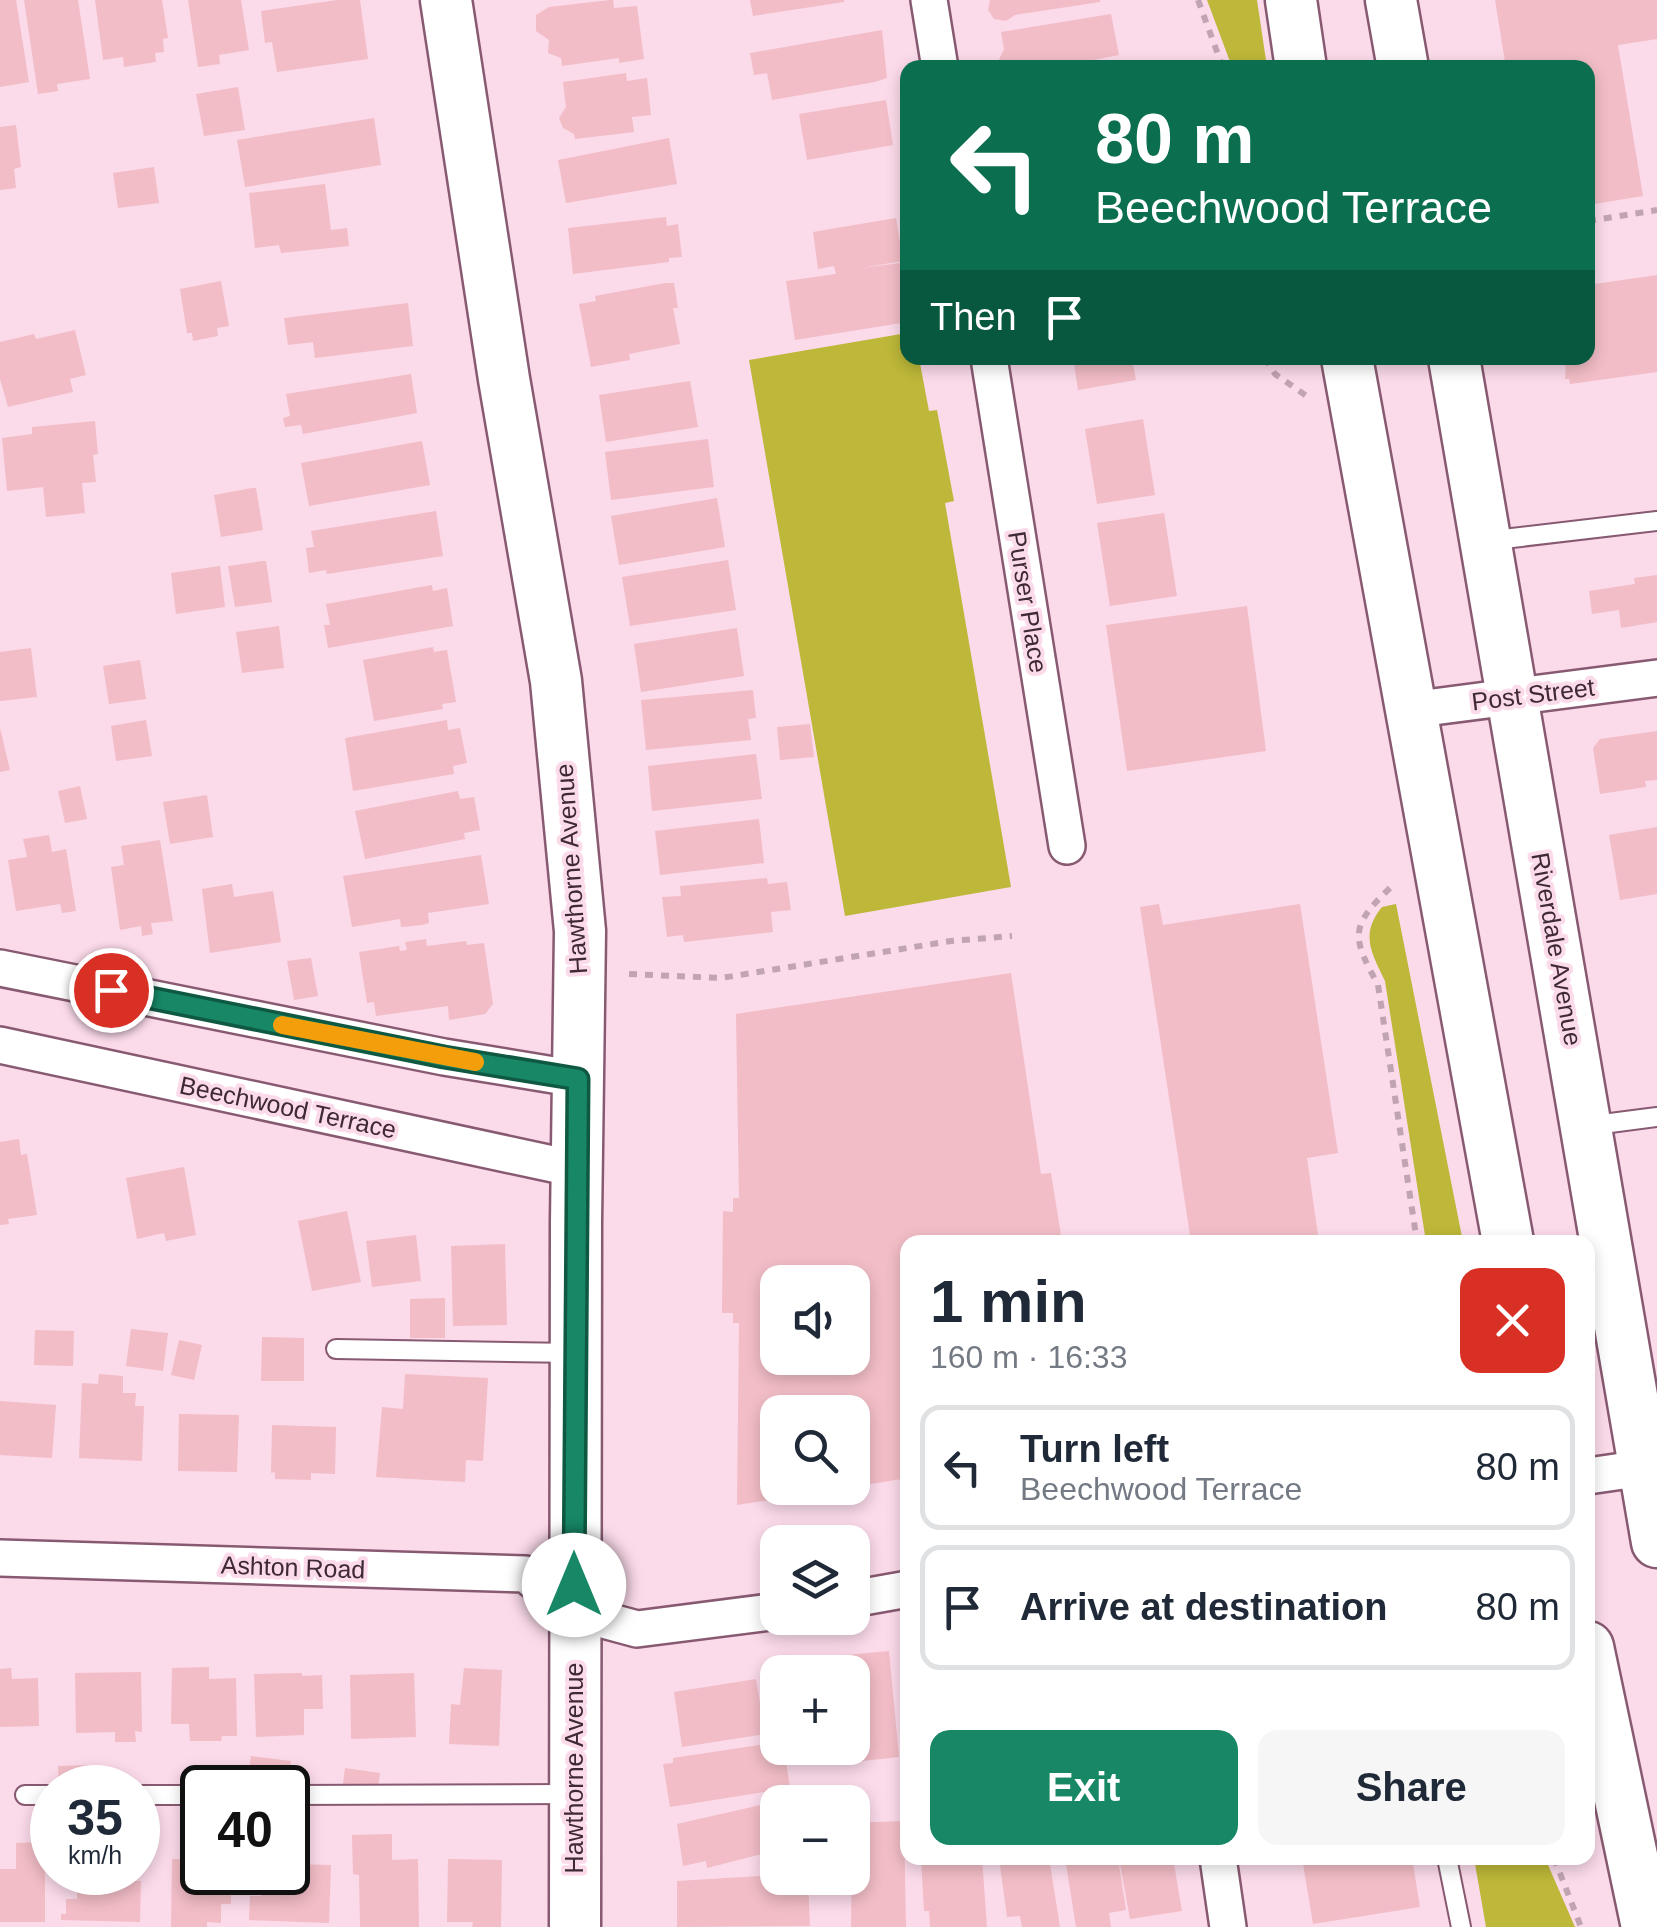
<!DOCTYPE html>
<meta charset="utf-8">
<style>
:root{--surface:#fff;--page:#f6f6f7;--text:#1f2937;--muted:#747a83;--line:#e0e1e3;--accent:#178766}
body{margin:0;font-family:Arial,sans-serif;background:var(--page);color:var(--text);height:100vh;display:flex;flex-direction:column;font-size:38px;white-space:nowrap}
*{box-sizing:border-box;margin:0}
p{font-size:32px;color:var(--muted)}
.icon{flex:none;width:55px;height:55px;fill:none;stroke:currentColor;stroke-width:2;stroke-linecap:round;stroke-linejoin:round}
.map{position:relative;flex:1;overflow:hidden}
.panel{position:absolute;left:900px;top:1235px;width:695px;height:630px;display:flex;flex-direction:column;background:var(--surface);border-radius:20px;box-shadow:0 5px 15px #0003}
.panel>*{flex:none}
.guide{position:absolute;left:900px;top:60px;width:695px;height:305px;border-radius:20px;box-shadow:0 5px 15px #0003;background:#0b6e4f;color:#fff;overflow:hidden}
.fabs{position:absolute;left:760px;top:1265px;display:grid;gap:20px}
.fabs a{display:grid;place-items:center;width:110px;height:110px;border-radius:20px;background:var(--surface);box-shadow:0 5px 15px #0003;font-size:50px}
.speed{position:absolute;left:30px;top:1765px;display:flex;gap:20px;font-size:50px;font-weight:700;text-align:center}
.speed>*{display:grid;place-content:center;width:130px;height:130px;border-radius:50%;background:var(--surface);box-shadow:0 5px 15px #0003;line-height:1}
.speed small{font-size:25px;font-weight:400}
.speed .limit{border:5px solid #111;border-radius:15px;background:#fff;color:#111}
.pin{position:absolute;display:grid;place-items:center;width:85px;height:85px;color:#fff;margin:-42px;border:5px solid #fff;border-radius:50%;box-shadow:0 2px 10px #0007}
.me{position:absolute;width:110px;margin:-55px;rotate:0deg;stroke-linejoin:round;filter:drop-shadow(0 0 8px #0008)}
.turn{display:flex;align-items:center;gap:35px;height:210px;padding:0 30px;font-size:45px}
.turn .icon{width:130px;height:130px;stroke-width:2.5}
.turn b{display:block;font-size:70px;line-height:85px}
.then{display:flex;align-items:center;height:95px;padding:0 30px;background:#0003;gap:20px;font-size:38px}
.round{display:grid;place-items:center;flex:none;width:105px;height:105px;border-radius:20px;background:var(--page)}
.overview{display:flex;align-items:center;justify-content:space-between;height:170px;padding:0 30px}
h1{font-size:60px;font-weight:700;line-height:75px}
.cta{display:flex;gap:20px;margin-top:auto;padding:20px 30px}
.cta a{flex:1;height:115px;border-radius:20px;background:var(--accent);color:#fff;font-size:40px;font-weight:700;line-height:115px;text-align:center}
.cta a+a{background:var(--page);color:var(--text)}
ul{padding:0;list-style:none}
li{display:flex;align-items:center;gap:30px;height:125px;margin:0 20px 15px;padding:0 10px;border:5px solid var(--line);border-radius:20px}
li div{flex:1}
li b{display:block;font-size:38px}
li em{font-style:normal}
.map>svg:first-child{display:block}
.green{fill:#bdb839}
.building{fill:#f2bdc6;fill-rule:evenodd}
.lines{fill:none;stroke-linecap:round;stroke-linejoin:round}
.lane-casing{stroke:#885a72;stroke-width:22}
.street-casing{stroke:#885a72;stroke-width:40}
.secondary-casing{stroke:#885a72;stroke-width:55}
.path{stroke:#c1a4b2;stroke-width:6;stroke-dasharray:8 8;stroke-linecap:butt}
.lane{stroke:#fff;stroke-width:18}
.street{stroke:#fff;stroke-width:35}
.secondary{stroke:#fff;stroke-width:50}
.route-casing{stroke:#0f5842;stroke-width:25}
.route{stroke:#178766;stroke-width:18}
.slow{stroke:#f59e0b;stroke-width:18}
.labels{text-anchor:middle;stroke-width:8;stroke-linejoin:round;paint-order:stroke}
.street-label{font-size:25px;fill:#3e2934;stroke:#fbdaea}
</style>
<div class="map">
<svg width="1657" height="1927" viewBox="0 0 1657 1927">
<rect width="100%" height="100%" fill="#fbdaea"/>
<g class="green">
<path d="M1207,0H1257L1267,67H1232Z"/>
<path d="M907,333L908,358H919L929,411L937,410L954,501L945,503L1011,887L845,916L749,360Z"/>
<path d="M1396,904L1463,1242H1426L1385,981C1371,952 1360,934 1382,907Z"/>
<path d="M1474,1858H1545L1575,1927H1486Z"/>
</g>
<g class="building">
<path d="M0,0H16L29,82L0,87Z"/>
<path d="M24,0H78L90,79L57,84L58,91L38,94Z"/>
<path d="M95,0H162L168,38L163,39L164,52L155,53L156,62L124,67L123,57L103,60Z"/>
<path d="M188,0H241L249,50L219,55L220,64L198,67Z"/>
<path d="M337,0H360L368,59L277,72L272,42L265,43L261,11Z"/>
<path d="M610,0H613L614,8L637,6L644,59L619,63V58L562,66L561,58L548,53L549,40L536,31V15L549,7Z"/>
<path d="M750,0H844V2L753,16Z"/>
<path d="M990,0H1100V2L1015,15L1006,21L994,19L988,10Z"/>
<path d="M1495,0H1657V39L1618,45L1643,196L1588,205V68H1506Z"/>
<path d="M1111,14L1119,55L1053,68H1000L997,64L1004,49L1001,32Z"/>
<path d="M882,30L887,78L875,82L772,100L767,73L754,75L750,53Z"/>
<path d="M626,73L627,81L647,78L651,115L632,117L634,132L575,139L574,134L563,128L559,118L566,107L563,82Z"/>
<path d="M238,87L245,130L204,136L196,94Z"/>
<path d="M886,100L893,145L807,160L799,114Z"/>
<path d="M374,118L381,165L245,187L237,140Z"/>
<path d="M16,125L21,167L14,169L16,188L0,190V127Z"/>
<path d="M669,138L677,184L566,203L558,160Z"/>
<path d="M154,167L159,203L118,208L113,173Z"/>
<path d="M325,184L331,230L347,228L349,246L281,253L279,245L255,248L249,193Z"/>
<path d="M666,217L667,226L678,224L682,257L669,258V262L573,274L568,228Z"/>
<path d="M896,218L903,261L861,268L908,262V322L795,340L786,281L836,274L834,266L818,269L813,232Z"/>
<path d="M1657,275V372L1570,384L1569,379H1565L1566,358H1588V285Z"/>
<path d="M221,281L229,326L217,328L218,336L193,341L192,333H187L180,289Z"/>
<path d="M665,283H674L678,308H673L680,344L629,354L630,360L591,367L579,304L596,301L595,296Z"/>
<path d="M408,303L413,346L315,358L313,342L288,345L284,318Z"/>
<path d="M75,330L86,375L70,379L73,392L8,407L0,379V342L34,334L36,339Z"/>
<path d="M1073,358H1132L1136,380L1078,390Z"/>
<path d="M411,374L417,413L303,434L301,425L285,427L283,418L290,416L286,394Z"/>
<path d="M690,381L698,427L606,442L599,395Z"/>
<path d="M1143,419L1155,495L1097,504L1085,429Z"/>
<path d="M95,421L98,454L93,455L96,482L82,483L85,513L46,517L43,487L7,491L2,438L32,434V427Z"/>
<path d="M708,439L714,487L611,500L605,452Z"/>
<path d="M422,441L430,485L309,506L301,463Z"/>
<path d="M252,488H256L263,530L221,537L214,495Z"/>
<path d="M717,498L725,547L619,565L611,516Z"/>
<path d="M436,511L443,556L327,574L326,570L309,573L306,548L314,547L311,531Z"/>
<path d="M1164,513L1177,596L1110,606L1097,523Z"/>
<path d="M728,560L736,610L630,626L622,577Z"/>
<path d="M263,561H266L272,602L235,607L228,566Z"/>
<path d="M220,566L225,607L176,614L171,573Z"/>
<path d="M1657,575V622L1621,628L1619,610L1592,614L1589,591L1635,584L1634,578Z"/>
<path d="M432,585L433,591L447,588L453,626L328,648L324,625H330L326,604Z"/>
<path d="M1247,606L1266,751L1127,771L1106,625Z"/>
<path d="M279,626L284,668L242,673L236,632Z"/>
<path d="M737,628L744,676L641,692L634,644Z"/>
<path d="M433,647L434,652L447,650L456,702L442,704L443,709L374,721L363,660Z"/>
<path d="M31,648L37,697L0,701V652Z"/>
<path d="M140,660L146,699L109,704L103,666Z"/>
<path d="M753,690L756,718L748,719L751,740L646,750L641,700Z"/>
<path d="M146,720L152,756L116,761L111,726Z"/>
<path d="M447,720L448,730L460,728L467,763L453,766L454,774L353,791L345,738Z"/>
<path d="M810,724L814,757L780,760L777,727Z"/>
<path d="M0,728L10,770L0,772Z"/>
<path d="M1657,731V780L1645,781L1646,787L1600,794L1593,748L1600,739Z"/>
<path d="M756,754L762,799L652,811L648,766Z"/>
<path d="M80,786L87,819L65,823L58,791Z"/>
<path d="M458,791L460,799L474,797L480,830L464,833L465,839L365,859L355,811Z"/>
<path d="M207,795L213,837L170,844L163,802Z"/>
<path d="M759,819L764,863L660,875L655,831Z"/>
<path d="M1657,827V894L1620,900L1609,835Z"/>
<path d="M49,835L52,852L66,849L76,911L62,913L60,904L16,911L8,860L27,857L23,839Z"/>
<path d="M160,840L173,921L151,923L153,934L142,936L141,926L120,930L111,867L124,865L121,846Z"/>
<path d="M481,855L489,904L428,913L429,923L422,925L401,927L400,919L352,927L343,876Z"/>
<path d="M767,878L768,884L787,882L791,910L771,912L773,932L684,942L683,935L667,937L662,897L681,896L680,886Z"/>
<path d="M232,884L234,897L273,891L281,942L210,953L202,889Z"/>
<path d="M1159,904L1163,925L1300,904L1338,1153L1307,1158L1319,1242H1191L1140,907Z"/>
<path d="M426,939L427,946L466,941L467,945L484,943L493,1004L485,1014L449,1020L448,1006L376,1016L374,1002L367,1003L359,952L399,946L400,951L407,950L405,942Z"/>
<path d="M311,958L318,996L294,1000L287,961Z"/>
<path d="M1011,973L1041,1174L1051,1173L1062,1242H908V1478L852,1487V1412H778V1488L835,1490L737,1505L739,1323H733V1313H722L723,1211L733,1212V1198H739L736,1014ZM778,1282H852V1358H778Z"/>
<path d="M19,1139L21,1155L27,1154L37,1215L8,1219L9,1224L0,1225V1142Z"/>
<path d="M184,1167L196,1235L166,1241L164,1233L137,1239L126,1178Z"/>
<path d="M347,1211L361,1282L312,1291L298,1221Z"/>
<path d="M416,1235L421,1281L372,1287L366,1241Z"/>
<path d="M505,1244L507,1325L453,1326L451,1246Z"/>
<path d="M445,1298V1338H410V1299Z"/>
<path d="M131,1329L168,1333L163,1371L126,1366Z"/>
<path d="M35,1330L74,1331L73,1366L34,1365Z"/>
<path d="M262,1337L304,1338V1381H261Z"/>
<path d="M179,1340L202,1345L194,1380L171,1375Z"/>
<path d="M99,1374L123,1376V1393H136L135,1406H144L142,1461L79,1458L82,1383L98,1384Z"/>
<path d="M405,1374L488,1378L483,1461L466,1460L465,1482L376,1477L382,1407L403,1409Z"/>
<path d="M0,1401L56,1405L52,1458L0,1455Z"/>
<path d="M179,1414L239,1415L237,1472L178,1471Z"/>
<path d="M272,1425L336,1427L335,1474L311,1473V1480L275,1479V1472L271,1473Z"/>
<path d="M889,1651L899,1757L853,1762L852,1672H838L836,1656Z"/>
<path d="M209,1667V1679L236,1678L237,1736H222L221,1741H190L189,1724H171L172,1668Z"/>
<path d="M11,1668L12,1679L38,1678L39,1726L0,1727V1669Z"/>
<path d="M464,1668L502,1670L499,1746L449,1744L451,1704L460,1705Z"/>
<path d="M141,1672L142,1732L135,1731L136,1742H115V1732L76,1733L75,1673Z"/>
<path d="M302,1673V1676L322,1675L323,1709H304V1735L256,1737L254,1674Z"/>
<path d="M414,1673L416,1737L351,1739L350,1675Z"/>
<path d="M756,1679L765,1734L682,1747L674,1692Z"/>
<path d="M778,1742V1748H784L790,1788L670,1807L663,1764L673,1763V1758Z"/>
<path d="M251,1756L291,1761L287,1788H246Z"/>
<path d="M94,1765L95,1788H59L58,1766Z"/>
<path d="M345,1768L380,1773L377,1796L342,1791Z"/>
<path d="M778,1801V1850L707,1868L706,1861L683,1866L677,1824Z"/>
<path d="M904,1821L906,1927H851L852,1823Z"/>
<path d="M392,1834V1860L418,1859L419,1927H360L359,1875L353,1874L352,1835Z"/>
<path d="M45,1842V1922H0V1869H16V1843Z"/>
<path d="M921,1858H982L987,1927H930L929,1911H924Z"/>
<path d="M999,1858H1049L1060,1927H1022L1020,1916L1007,1917Z"/>
<path d="M1065,1858H1118L1126,1910L1109,1913L1111,1927H1076Z"/>
<path d="M1119,1858H1173L1182,1911L1130,1919Z"/>
<path d="M1302,1858H1412L1420,1907L1313,1924Z"/>
<path d="M172,1859L202,1860V1872H231V1904H221V1923L207,1922V1927H171Z"/>
<path d="M448,1859L502,1860L501,1927H472L473,1922H447Z"/>
<path d="M288,1864L331,1865L329,1923L249,1920L250,1896H261L262,1872H288Z"/>
<path d="M77,1872H125V1881H141L140,1922L61,1920V1914H66V1899H77Z"/>
<path d="M778,1875V1878H794V1880H808L810,1926L677,1927V1881Z"/>
</g>
<g class="lines">
<defs>
<g id="lane">
<path d="M1486,541L1657,521"/>
<path d="M1587,1126L1657,1117"/>
<path d="M336,1349L575,1353"/>
<path d="M25,1795H52"/>
<path d="M138,1795H202"/>
<path d="M288,1795L572,1794"/>
<path d="M1447,1858L1461,1927"/>
</g>
<g id="street">
<path d="M929,0L940,68"/>
<path d="M989,358L1067,846"/>
<path d="M1410,710L1657,678"/>
<path d="M0,968L444,1057L578,1079"/>
<path d="M0,1045L576,1169"/>
<path d="M1588,1476L1657,1466"/>
<path d="M0,1558L525,1574L574,1612L637,1629L778,1611"/>
<path d="M852,1599L908,1589"/>
<path d="M1218,1858L1228,1927"/>
</g>
<g id="secondary">
<path d="M446,0L504,379L556,681L580,931L576,1222L575,1927"/>
<path d="M1291,0L1301,68"/>
<path d="M1391,0L1403,68"/>
<path d="M1347,358L1508,1242"/>
<path d="M1454,358L1657,1542"/>
<path d="M1588,1647L1647,1927"/>
</g>
</defs>
<use href="#lane" class="lane-casing"/>
<use href="#street" class="street-casing"/>
<use href="#secondary" class="secondary-casing"/>
<g class="path">
<path d="M1198,0L1223,68"/>
<path d="M1588,221L1657,210"/>
<path d="M1265,358L1275,374L1308,397"/>
<path d="M1390,888C1349,927 1352,937 1378,985L1417,1242"/>
<path d="M629,974L721,978L951,941L1012,936"/>
<path d="M1554,1858L1581,1927"/>
</g>
<use href="#lane" class="lane"/>
<use href="#street" class="street"/>
<use href="#secondary" class="secondary"/>
</g>
<g class="lines">
<defs>
<path id="route" d="M111,990L444,1057L578,1079L574,1585"/>
</defs>
<use href="#route" class="route-casing"/>
<use href="#route" class="route"/>
<path class="slow" d="M282,1025L475,1062"/>
</g>
<g class="labels">
<g class="street-label">
<text transform="translate(1028 602) rotate(81)" y="9">Purser Place</text>
<text transform="translate(1533 694) rotate(-7)" y="9">Post Street</text>
<text transform="translate(571 869) rotate(-94)" y="9">Hawthorne Avenue</text>
<text transform="translate(1557 949) rotate(80)" y="9">Riverdale Avenue</text>
<text transform="translate(288 1107) rotate(12)" y="9">Beechwood Terrace</text>
<text transform="translate(293 1567) rotate(2)" y="9">Ashton Road</text>
<text transform="translate(574 1768) rotate(-90)" y="9">Hawthorne Avenue</text>
</g>
</g>
</svg>
<div class="fabs">
<a><svg class="icon" aria-label="sound" viewBox="0 0 24 24"><path d="M4 9h4l5-4v14l-5-4H4zM17 9q2 3 0 6"/></svg></a>
<a><svg class="icon" aria-label="search" viewBox="0 0 24 24"><circle cx="10" cy="10" r="6"/><path d="M15 15l6 6"/></svg></a>
<a><svg class="icon" aria-label="layers" viewBox="0 0 24 24"><path d="M12 4l9 5-9 5-9-5zM3 14l9 5 9-5"/></svg></a>
<a>+</a>
<a>−</a>
</div>
<div class="speed"><div>35<small>km/h</small></div><div class="limit">40</div></div>
<div class="pin" style="left:111px;top:990px;background:#d93025"><svg class="icon" aria-label="arrive" viewBox="0 0 24 24"><path d="M6 21V4h12l-3 4 3 4H6"/></svg></div>
<svg class="me" style="left:574px;top:1585px" viewBox="-20 -20 40 40"><circle r="19" fill="#fff"/><path d="M0-13L10 11 0 6-10 11z" fill="#178766"/></svg>
<div class="guide">
<div class="turn"><svg class="icon" aria-label="left" viewBox="0 0 24 24"><path d="M17 20v-9H6M10 6l-5 5 5 5"/></svg><div><b>80 m</b>Beechwood Terrace</div></div>
<div class="then">Then<svg class="icon" aria-label="arrive" viewBox="0 0 24 24"><path d="M6 21V4h12l-3 4 3 4H6"/></svg></div>
</div>
<section class="panel">
<div class="overview"><div><h1>1 min</h1><p>160 m · 16:33</p></div><a class="round" style="background:#d93025;color:#fff"><svg class="icon" aria-label="close" viewBox="0 0 24 24"><path d="M6 6l12 12M18 6L6 18"/></svg></a></div>
<ul>
<li><svg class="icon" aria-label="left" viewBox="0 0 24 24"><path d="M17 20v-9H6M10 6l-5 5 5 5"/></svg><div><b>Turn left</b><p>Beechwood Terrace</p></div><em>80 m</em></li>
<li><svg class="icon" aria-label="arrive" viewBox="0 0 24 24"><path d="M6 21V4h12l-3 4 3 4H6"/></svg><div><b>Arrive at destination</b></div><em>80 m</em></li>
</ul>
<div class="cta"><a>Exit</a><a>Share</a></div>
</section>
</div>
